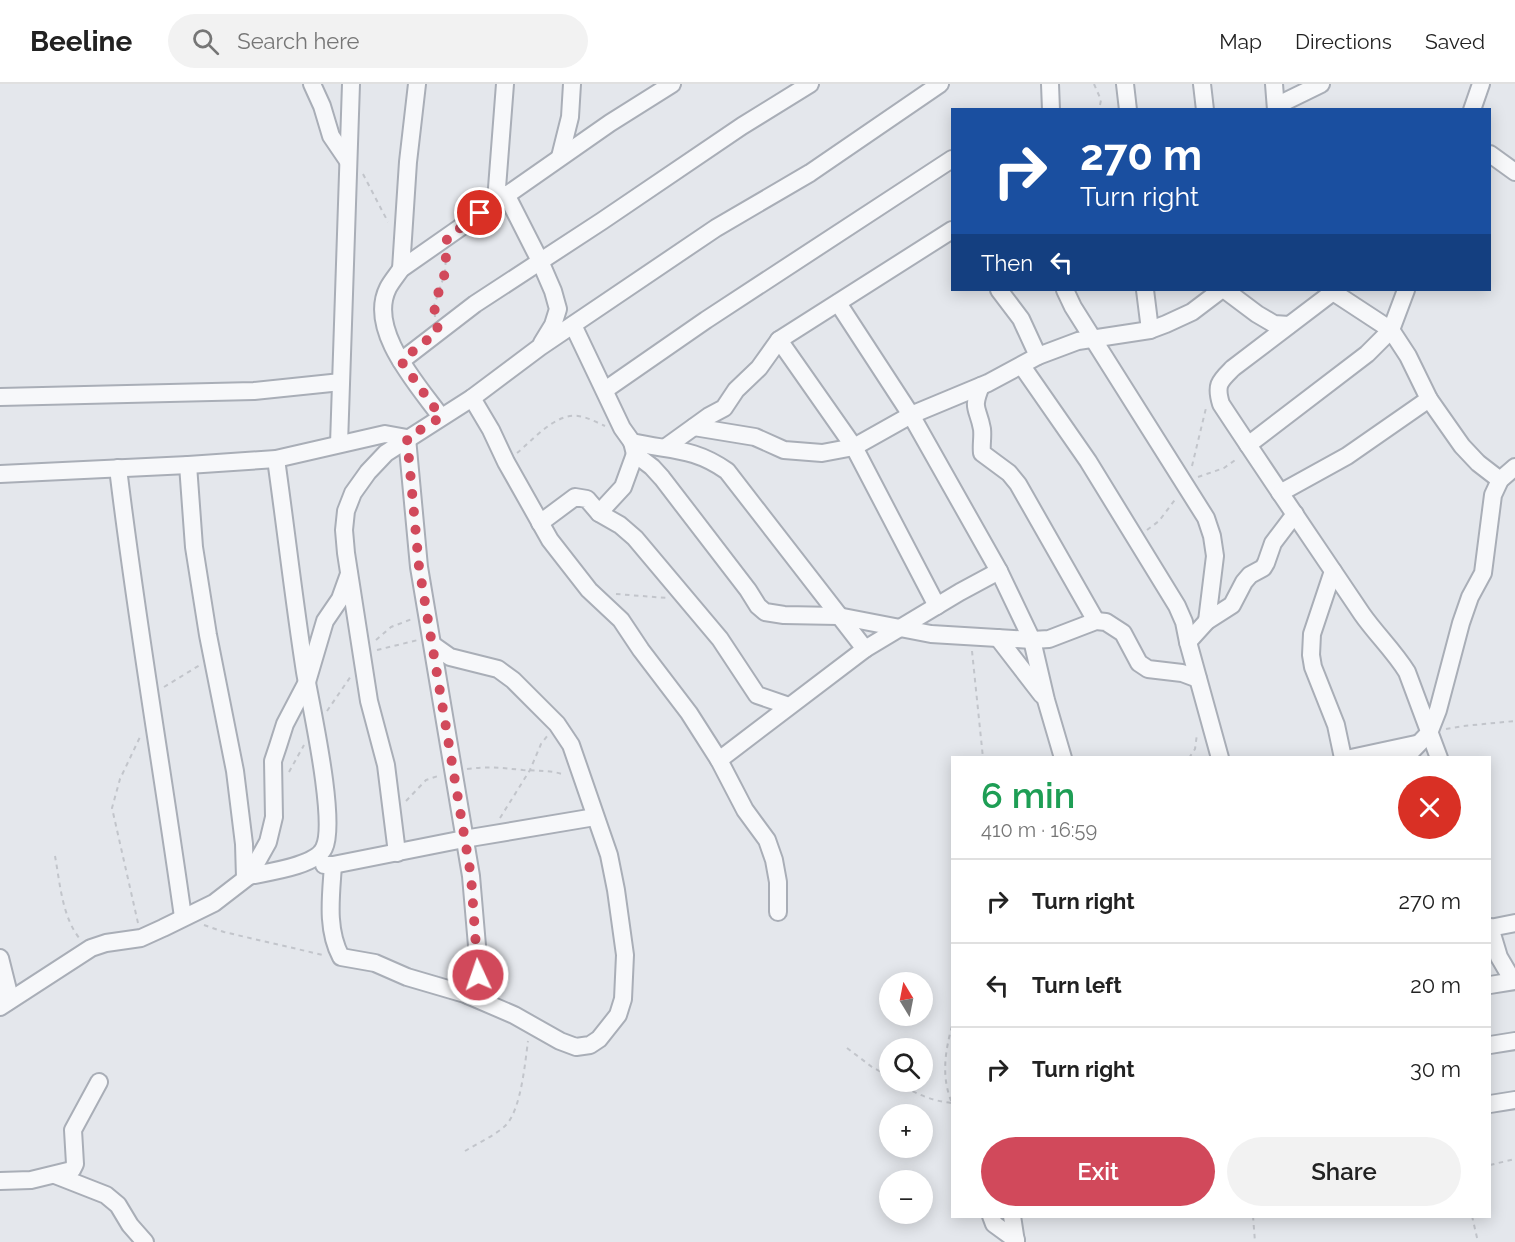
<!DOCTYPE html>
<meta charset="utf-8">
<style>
:root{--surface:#fff;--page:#f2f2f2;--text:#222;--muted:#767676;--line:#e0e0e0;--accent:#d1495b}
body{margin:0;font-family:Raleway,sans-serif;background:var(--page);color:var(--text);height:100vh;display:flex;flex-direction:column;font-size:22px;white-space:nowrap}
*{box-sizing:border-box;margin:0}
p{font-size:20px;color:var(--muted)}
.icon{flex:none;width:33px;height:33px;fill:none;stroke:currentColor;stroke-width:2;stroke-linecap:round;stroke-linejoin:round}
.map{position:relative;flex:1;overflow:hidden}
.sheet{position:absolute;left:951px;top:672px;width:540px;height:462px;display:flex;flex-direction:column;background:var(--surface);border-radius:0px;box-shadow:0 3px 15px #0003}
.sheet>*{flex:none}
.guide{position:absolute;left:951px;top:24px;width:540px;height:183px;border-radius:0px;box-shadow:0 3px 15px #0003;background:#1a4fa0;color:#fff;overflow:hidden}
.needle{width:39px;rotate:350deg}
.controls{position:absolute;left:879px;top:888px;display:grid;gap:12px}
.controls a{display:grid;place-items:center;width:54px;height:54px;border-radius:50%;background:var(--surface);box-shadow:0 3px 15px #0003;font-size:30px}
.pin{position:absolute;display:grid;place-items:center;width:51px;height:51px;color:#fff;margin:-26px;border:3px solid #fff;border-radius:50%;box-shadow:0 2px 6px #0007}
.me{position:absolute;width:66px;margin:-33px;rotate:357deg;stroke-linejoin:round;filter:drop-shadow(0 0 4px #0008)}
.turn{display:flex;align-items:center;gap:21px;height:126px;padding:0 30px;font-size:27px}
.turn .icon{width:78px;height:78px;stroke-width:2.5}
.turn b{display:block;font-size:42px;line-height:51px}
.then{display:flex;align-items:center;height:57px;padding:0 30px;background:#0003;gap:12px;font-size:22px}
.round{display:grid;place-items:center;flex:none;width:63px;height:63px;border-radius:32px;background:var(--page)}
.summary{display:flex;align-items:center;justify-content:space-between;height:102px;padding:0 30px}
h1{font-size:36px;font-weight:600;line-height:45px;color:#1e9e55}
.cta{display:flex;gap:12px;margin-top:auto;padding:12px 30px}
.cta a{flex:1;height:69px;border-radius:36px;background:var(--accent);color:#fff;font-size:24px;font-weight:600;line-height:69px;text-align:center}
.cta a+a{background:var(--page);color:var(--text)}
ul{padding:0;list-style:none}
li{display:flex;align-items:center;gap:18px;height:84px;padding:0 30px;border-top:2px solid var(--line)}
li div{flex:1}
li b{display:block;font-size:22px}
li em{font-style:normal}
header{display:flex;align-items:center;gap:36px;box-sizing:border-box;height:84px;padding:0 30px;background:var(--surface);border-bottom:2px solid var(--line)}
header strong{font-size:28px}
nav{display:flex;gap:33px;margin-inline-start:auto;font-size:21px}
.search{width:420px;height:54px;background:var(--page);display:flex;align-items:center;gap:15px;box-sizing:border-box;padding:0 21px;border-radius:33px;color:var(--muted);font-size:22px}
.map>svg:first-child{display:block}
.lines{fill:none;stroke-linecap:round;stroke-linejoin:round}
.minor-casing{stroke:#a9aeb7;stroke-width:20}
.path{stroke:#c2c5cb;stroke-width:2;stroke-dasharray:4.5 4.5;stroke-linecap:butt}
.minor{stroke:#f7f8fa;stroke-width:16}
.route{stroke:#d1495b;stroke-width:10;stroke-dasharray:0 18}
</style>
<header>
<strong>Beeline</strong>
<div class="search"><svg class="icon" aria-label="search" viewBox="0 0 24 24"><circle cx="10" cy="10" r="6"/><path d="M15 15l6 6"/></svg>Search here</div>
<nav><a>Map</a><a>Directions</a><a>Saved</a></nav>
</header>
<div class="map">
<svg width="1515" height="1158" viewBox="0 0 1515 1158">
<rect width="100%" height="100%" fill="#e4e7ec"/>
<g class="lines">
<defs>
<g id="minor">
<path d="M312,0L322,22L331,52L348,77"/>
<path d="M1050,0L1051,26"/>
<path d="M1125,0L1128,26"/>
<path d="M1202,0L1205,26"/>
<path d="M1274,0L1276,26"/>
<path d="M1276,22L1321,0"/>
<path d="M1472,26L1481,0"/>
<path d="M1490,70L1515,88"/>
<path d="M560,73L570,33L572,0"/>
<path d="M506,110L540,177L553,207L558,225L553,241L542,259"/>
<path d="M496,117L505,0"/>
<path d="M401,185L408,78L417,0"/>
<path d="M999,206L1021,235L1038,272"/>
<path d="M1065,206L1073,223L1206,434L1212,452L1215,472L1207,537"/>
<path d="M1145,206L1150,246"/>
<path d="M1225,206L1257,230L1274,240L1289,241"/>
<path d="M1330,206L1391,246L1408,272L1429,315L1462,362L1478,379L1500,396"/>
<path d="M1333,208L1233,284C1220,297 1215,300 1221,320C1267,390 1315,460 1362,530C1376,550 1394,567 1407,588L1439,674"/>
<path d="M838,219L911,331L999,487L1032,556L1046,616L1063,674"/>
<path d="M573,241L622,344L632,358C670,367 693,363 727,387L865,565"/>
<path d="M779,256L854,363L937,522"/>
<path d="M401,277L475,220L602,137L742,42L810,0"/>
<path d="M1022,282L1088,377L1177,522L1184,538L1188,558L1220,674"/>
<path d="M981,302C971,326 978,323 982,345C983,353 981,361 982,369L1009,389L1018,400L1096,537"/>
<path d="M605,306L706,236L952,75"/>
<path d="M0,313L254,307L341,298"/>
<path d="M472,314L491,346L506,378L550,456L589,506L621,536L641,566L689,629L719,676L745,726L767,756L774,776L778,798V828"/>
<path d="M441,333C418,301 367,246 388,204C391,198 397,191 401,185L610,39L672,0"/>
<path d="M694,343L755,353L784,366L822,369L854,363L911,331L988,299L1038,272L1078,257L1150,246L1166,240L1192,228L1221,206"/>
<path d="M632,358L635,370L652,383L662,394L748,506L758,522L765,528L784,531L838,532L931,550L1032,556L1049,555L1096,537L1106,538L1123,549L1139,579L1148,585L1182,589L1198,595"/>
<path d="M339,360L351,0"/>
<path d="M1248,361L1367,270L1391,246L1406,206"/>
<path d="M666,363L709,332L724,324L736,306L759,284L779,256L952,146"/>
<path d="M188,381L194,463L208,551L235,687L244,760L245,794"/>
<path d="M118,384C136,535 162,683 183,833"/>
<path d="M0,390L188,381L276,375L385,350L407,354L419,483L471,792L479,885L476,900L468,911"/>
<path d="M1280,409L1347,372L1429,315"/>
<path d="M599,429L623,403L635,370"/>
<path d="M540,439L575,413L587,415L599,429L620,441L635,454L720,555L757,611L789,622"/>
<path d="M1333,487L1312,550L1311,571L1313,583L1336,641L1343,674"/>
<path d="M998,554L1042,611"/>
<path d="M1188,558L1207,537L1232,521L1244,498L1250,491L1263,484L1266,479L1273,459L1295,430"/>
<path d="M1351,674L1416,660"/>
<path d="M1405,674L1429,649L1438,626L1461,539L1470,513L1483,489L1493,411L1500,396L1515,383"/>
<path d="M719,676L865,565L960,508L999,487"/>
<path d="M397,769L386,681L369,617L346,469L344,446L346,427L353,409L368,388L386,369L472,314L540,263L716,144L810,89L940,0"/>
<path d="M324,781H333L464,755L595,733"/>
<path d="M333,781C331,812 326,845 341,873L375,879L407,893L465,910L514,931L560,957L576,963L590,961L599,955L618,931L623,915L625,871L616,806L609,771L571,661L557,640L513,596L498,585L450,573L433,561"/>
<path d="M249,792C268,788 316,782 324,764C337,738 311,622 305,588C294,517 286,446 276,375"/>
<path d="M1490,843L1499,873L1513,897"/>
<path d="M1490,844L1515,839"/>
<path d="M0,874L8,906L7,918"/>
<path d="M1490,901L1515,897"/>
<path d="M0,923L91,864L106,859L141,854L163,844L214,819L249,792L268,758L274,733L273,677L278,662L285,640L307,598L325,537L340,515L349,490"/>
<path d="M1490,961L1515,957"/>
<path d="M1490,1020L1515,1016"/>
<path d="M55,1091L106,1111L118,1121L130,1141L145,1158"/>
<path d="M0,1097L31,1096L72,1086L75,1080L73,1046L99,998"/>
<path d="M991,1132L994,1140L1016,1156"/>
<path d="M1012,1132L1016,1158"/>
</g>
</defs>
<use href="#minor" class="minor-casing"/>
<g class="path">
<path d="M1094,0L1101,16L1099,26"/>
<path d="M363,90L388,138"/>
<path d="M435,233L434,222L445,189L446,171"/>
<path d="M517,369C533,356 555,329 578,332C587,333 596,338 605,342"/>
<path d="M1192,382L1206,324"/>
<path d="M1198,393L1224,384L1238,374"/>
<path d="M1147,446L1159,437L1177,413"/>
<path d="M616,510L667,514"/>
<path d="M376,556L391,543L412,535"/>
<path d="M377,566L418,556"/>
<path d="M972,567L983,674"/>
<path d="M164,603L200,581"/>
<path d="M327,627L351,592"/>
<path d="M1446,645L1463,642L1515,637"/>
<path d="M1189,674L1195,665L1197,650"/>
<path d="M467,685C488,682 502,684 523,686C538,687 551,686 565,691"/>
<path d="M289,688L304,661"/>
<path d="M406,717L426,696L438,692"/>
<path d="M500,734L530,686L541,660L548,651"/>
<path d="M55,772C60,799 62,833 80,855"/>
<path d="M138,839L112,724L120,695L140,653"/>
<path d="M204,841L224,848L323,871"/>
<path d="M952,942C945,968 941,993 952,1019"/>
<path d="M847,964L872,983L890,993"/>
<path d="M897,998C914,1009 931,1017 952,1019"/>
<path d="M465,1067C478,1059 494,1052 505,1042C521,1027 525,979 528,957"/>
<path d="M1490,1081L1515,1075"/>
<path d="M1253,1132L1255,1158"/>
<path d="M1472,1132L1478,1158"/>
</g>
<use href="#minor" class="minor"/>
</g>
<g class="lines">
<path class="route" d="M478,891L471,792L419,483L407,354L441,333L401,277L438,247L434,222L445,189L447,154L480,129"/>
</g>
</svg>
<div class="controls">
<a><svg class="needle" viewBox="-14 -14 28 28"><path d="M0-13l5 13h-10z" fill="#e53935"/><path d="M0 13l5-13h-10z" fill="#767676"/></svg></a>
<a><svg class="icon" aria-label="search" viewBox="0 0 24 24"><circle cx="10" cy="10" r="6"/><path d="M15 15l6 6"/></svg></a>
<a>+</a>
<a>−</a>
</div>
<div class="pin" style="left:480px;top:129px;background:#d93025"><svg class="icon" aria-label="arrive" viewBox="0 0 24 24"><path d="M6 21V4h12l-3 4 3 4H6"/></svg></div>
<svg class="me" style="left:478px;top:891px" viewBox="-20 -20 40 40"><circle r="17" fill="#d1495b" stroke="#fff" stroke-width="3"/><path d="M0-11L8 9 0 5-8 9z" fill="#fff"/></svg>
<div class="guide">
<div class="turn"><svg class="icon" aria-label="right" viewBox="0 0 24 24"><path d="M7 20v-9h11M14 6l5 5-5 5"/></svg><div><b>270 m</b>Turn right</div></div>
<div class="then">Then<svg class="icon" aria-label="left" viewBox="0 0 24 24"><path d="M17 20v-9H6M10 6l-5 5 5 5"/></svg></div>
</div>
<section class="sheet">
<div class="summary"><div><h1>6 min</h1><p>410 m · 16:59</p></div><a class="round" style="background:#d93025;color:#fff"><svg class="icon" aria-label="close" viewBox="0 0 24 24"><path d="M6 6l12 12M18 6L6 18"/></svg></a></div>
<ul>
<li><svg class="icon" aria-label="right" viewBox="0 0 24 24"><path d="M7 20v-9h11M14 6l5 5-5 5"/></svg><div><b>Turn right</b></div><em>270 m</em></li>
<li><svg class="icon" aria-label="left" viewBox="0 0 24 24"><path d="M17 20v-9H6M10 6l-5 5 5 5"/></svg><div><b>Turn left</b></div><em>20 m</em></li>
<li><svg class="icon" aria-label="right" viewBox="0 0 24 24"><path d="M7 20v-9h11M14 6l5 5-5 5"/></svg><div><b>Turn right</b></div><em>30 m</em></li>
</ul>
<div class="cta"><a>Exit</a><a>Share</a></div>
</section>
</div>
